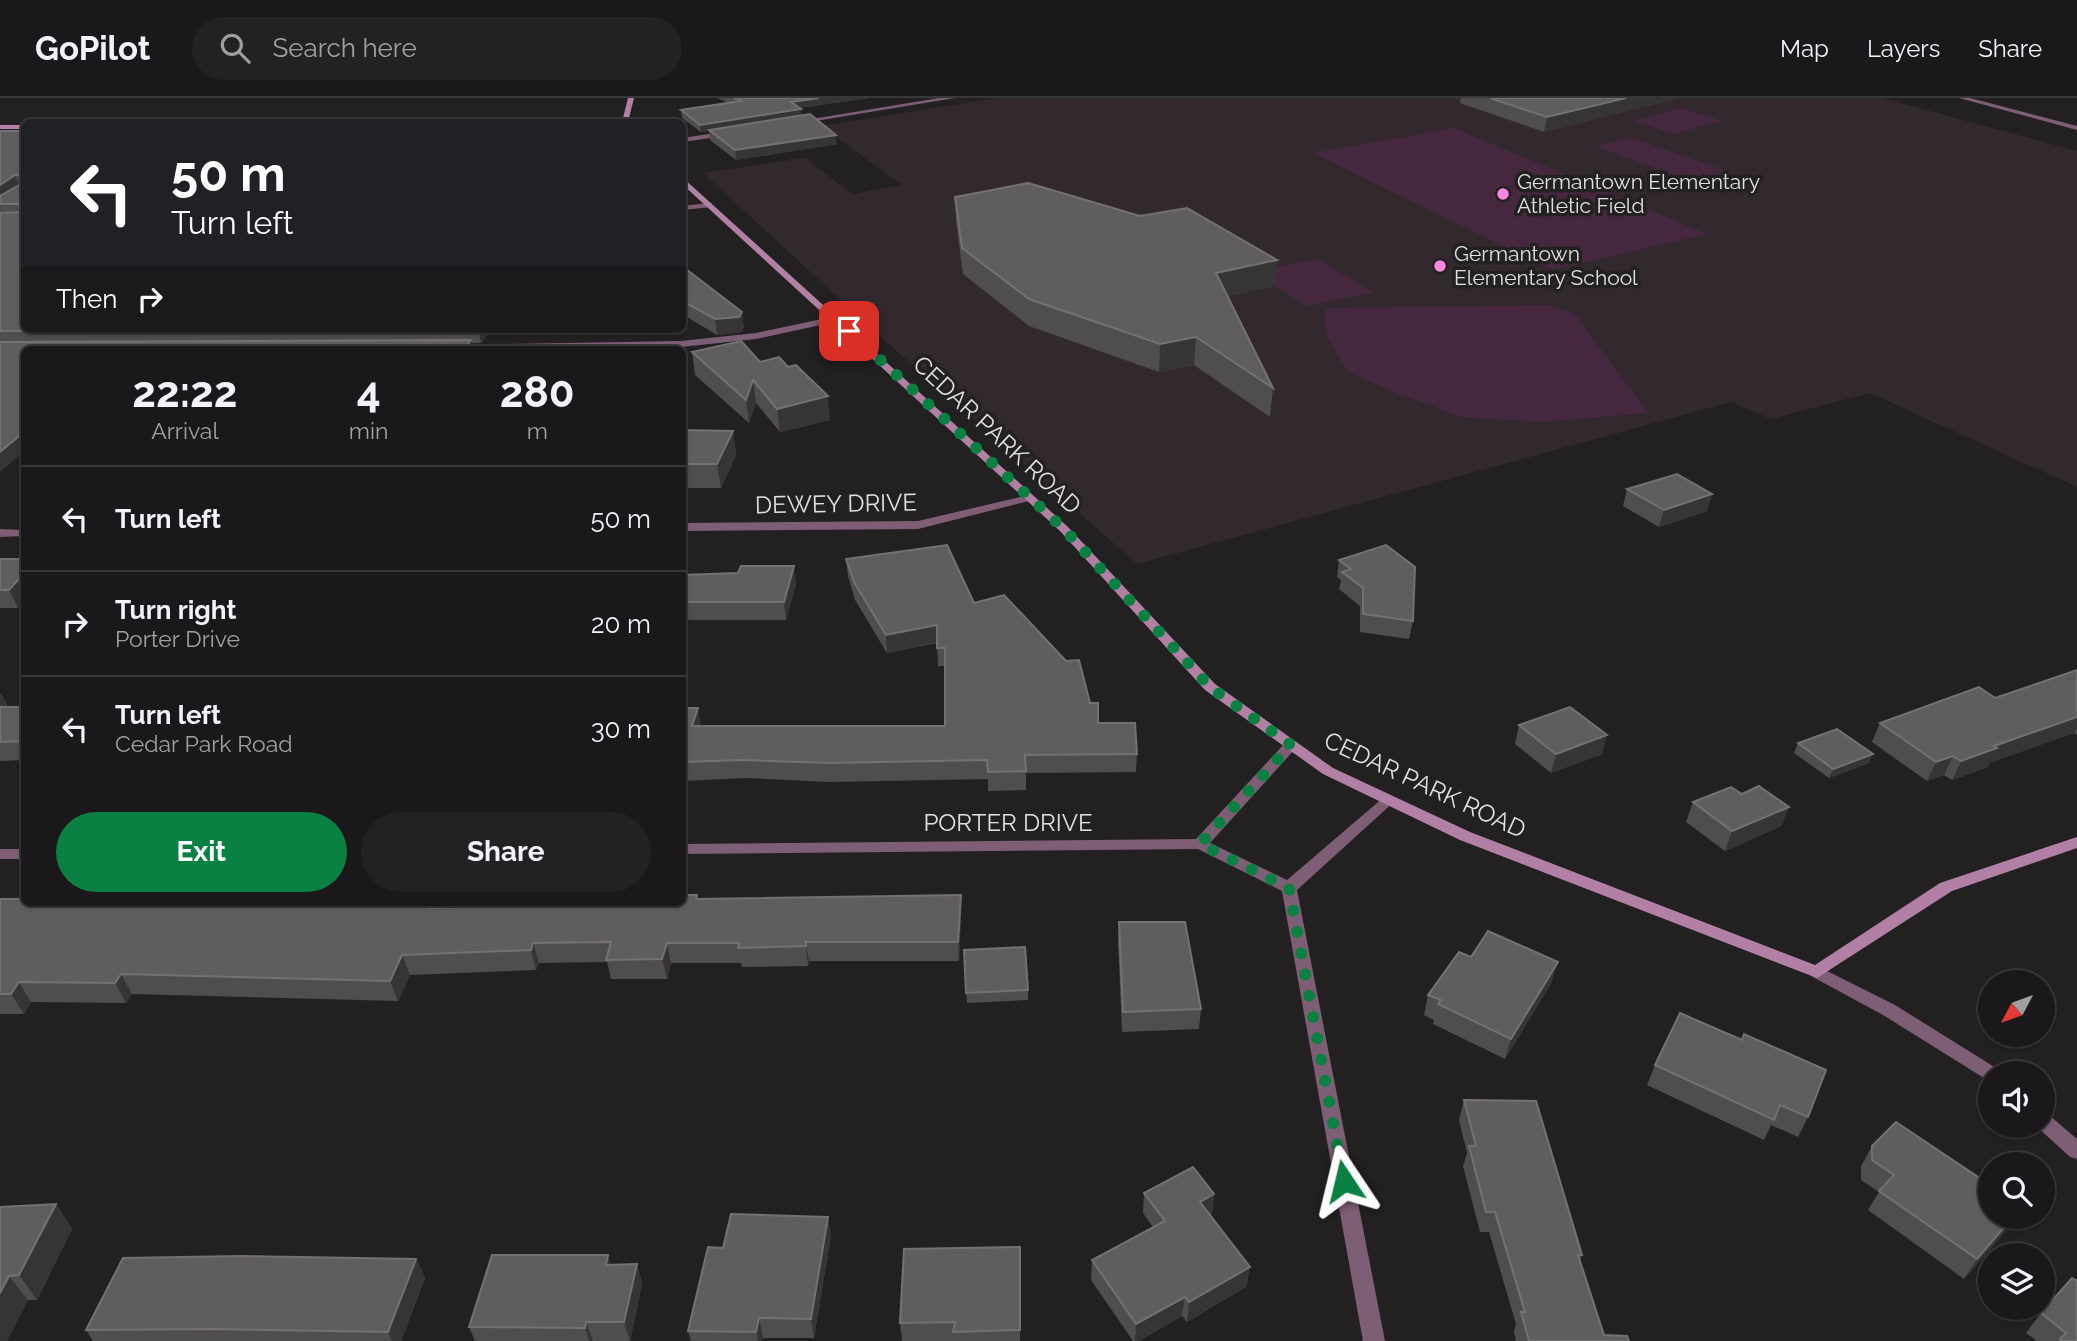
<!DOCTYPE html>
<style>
:root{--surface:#1a181a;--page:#232123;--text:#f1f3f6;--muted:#9fa0a2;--line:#383739;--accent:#0b8043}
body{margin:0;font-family:Raleway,sans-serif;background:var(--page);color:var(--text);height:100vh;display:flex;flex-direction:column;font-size:26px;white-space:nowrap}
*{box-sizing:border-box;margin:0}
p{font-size:23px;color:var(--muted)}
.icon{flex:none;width:38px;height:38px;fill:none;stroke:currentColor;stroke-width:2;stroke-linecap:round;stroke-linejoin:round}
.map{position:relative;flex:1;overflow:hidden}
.panel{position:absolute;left:21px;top:248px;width:665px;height:560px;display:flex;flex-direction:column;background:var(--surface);border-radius:10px;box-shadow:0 2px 5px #0004,0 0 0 2px var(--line)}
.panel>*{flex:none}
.top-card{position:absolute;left:21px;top:21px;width:665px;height:214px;border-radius:10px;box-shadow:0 2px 5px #0004,0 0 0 2px var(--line);background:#202124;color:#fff;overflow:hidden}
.needle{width:46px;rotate:229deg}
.fabs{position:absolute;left:1978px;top:872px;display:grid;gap:14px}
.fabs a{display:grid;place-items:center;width:77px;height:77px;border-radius:50%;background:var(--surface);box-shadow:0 2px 5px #0004,0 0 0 2px var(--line);font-size:35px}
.pin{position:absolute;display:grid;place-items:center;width:60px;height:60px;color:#fff;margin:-30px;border-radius:14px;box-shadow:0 4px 10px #0006}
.me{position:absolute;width:77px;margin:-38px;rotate:350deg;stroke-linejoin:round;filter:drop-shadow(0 0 5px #0008)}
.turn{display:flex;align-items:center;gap:24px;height:147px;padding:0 35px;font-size:32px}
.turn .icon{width:91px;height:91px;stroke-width:2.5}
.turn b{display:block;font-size:49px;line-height:60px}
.then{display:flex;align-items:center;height:66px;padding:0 35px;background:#0003;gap:14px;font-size:26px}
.eta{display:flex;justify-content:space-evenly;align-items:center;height:119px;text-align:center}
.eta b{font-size:42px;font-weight:700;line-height:49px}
.primary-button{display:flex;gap:14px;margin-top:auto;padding:14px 35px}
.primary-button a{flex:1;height:80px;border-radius:42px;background:var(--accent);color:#fff;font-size:28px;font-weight:700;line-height:80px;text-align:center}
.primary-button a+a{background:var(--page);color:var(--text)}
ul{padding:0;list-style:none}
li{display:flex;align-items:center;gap:21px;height:105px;padding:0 35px;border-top:2px solid var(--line)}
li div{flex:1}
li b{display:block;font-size:26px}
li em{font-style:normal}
header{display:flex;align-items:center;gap:42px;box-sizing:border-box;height:98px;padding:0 35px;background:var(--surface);border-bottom:2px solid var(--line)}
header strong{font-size:33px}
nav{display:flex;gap:38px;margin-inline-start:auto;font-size:24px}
.search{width:490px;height:63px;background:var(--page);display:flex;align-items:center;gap:18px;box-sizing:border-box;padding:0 24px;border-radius:38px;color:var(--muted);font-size:26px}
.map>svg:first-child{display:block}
.built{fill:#31292e}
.green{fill:#45283e}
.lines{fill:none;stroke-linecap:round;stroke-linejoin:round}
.street{fill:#7d5e74;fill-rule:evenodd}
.secondary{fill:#b280a4;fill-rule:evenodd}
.wall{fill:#504d4f}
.shaded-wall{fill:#373436}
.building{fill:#605d5f;stroke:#747173;stroke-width:2}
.route{stroke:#0b8043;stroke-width:12;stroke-dasharray:0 21.6}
.poi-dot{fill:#fe85e0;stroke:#232022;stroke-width:2.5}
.labels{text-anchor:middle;stroke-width:7;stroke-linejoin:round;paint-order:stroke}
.far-poi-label{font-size:21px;fill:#e1dfe0;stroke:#232022;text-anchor:start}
.street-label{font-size:24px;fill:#e1dfe0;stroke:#232022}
</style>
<header>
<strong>GoPilot</strong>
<div class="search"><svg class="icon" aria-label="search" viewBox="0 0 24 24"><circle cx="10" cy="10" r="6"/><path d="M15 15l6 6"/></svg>Search here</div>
<nav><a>Map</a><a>Layers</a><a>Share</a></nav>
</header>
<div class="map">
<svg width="2077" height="1243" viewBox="0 0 2077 1243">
<rect width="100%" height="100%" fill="#232022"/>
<path class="built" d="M998,0H1882L2077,53V389L1870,295L1771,321L1731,304L1137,466L881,239L703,75L805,60L853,96L902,87L821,28Z"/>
<g class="green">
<path d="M1681,10L1722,23L1673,36L1634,23Z"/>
<path d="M1454,30L1707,136L1552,172L1313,55Z"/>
<path d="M1633,40L1732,75L1706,81L1695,77L1682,80L1595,48Z"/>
<path d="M1318,161L1373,194L1306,208L1252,174Z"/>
<path d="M1550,207L1575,216L1648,315L1541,324L1462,319L1394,294L1348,274L1327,239L1324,221L1327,210Z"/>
</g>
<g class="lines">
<g class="street">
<path d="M939,0H955L797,26L794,24Z"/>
<path d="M1959,0H1970L2077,28V32Z"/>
<path d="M729,33L732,37L682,44V40Z"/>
<path d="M709,105H712V109L682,112V108Z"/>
<path d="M836,218L839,219V223L756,241L681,249L452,252L450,250L455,247L681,243L756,235Z"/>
<path d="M1029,397L1033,398V402L918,431L682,433V425L918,423Z"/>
<path d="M0,431L24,432V438L0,439Z"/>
<path d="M1291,643L1296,644L1298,647L1296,650L1210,745L1287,782L1384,699H1394L1396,702L1297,792L1385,1243H1363L1282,793L1198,751L682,756V746L1196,741L1286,644Z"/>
<rect x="0" y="751" width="24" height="10"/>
<path d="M1817,868L1895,907L1996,970L1999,975H1990V982L1984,980L1883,917L1811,878L1809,874L1811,870Z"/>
<path d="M2042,1014L2049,1017L2077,1041V1061L2070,1059L2035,1027H2042Z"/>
</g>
<g class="secondary">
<path d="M628,0H634L628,24H622Z"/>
<rect x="0" y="27" width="24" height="4"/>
<path d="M682,79L1068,429L1215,586L1333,670L1470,734L1815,867L1940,785L2077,739V750L1952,793L1817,880L1460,742L1323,676L1205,592L1060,433L682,86Z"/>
</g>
</g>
<g class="wall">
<path d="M717,0H869L799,10L801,11V18L837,46L736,62L710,42L709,33L701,34L682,20L681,12L729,5Z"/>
<path d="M1461,0H1675L1674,1L1544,34L1460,5Z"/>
<path d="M0,33H24V231H491L481,245L24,252L0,374Z"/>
<path d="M955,99L1277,162L1274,188L1227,198L1273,290L1270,319L1194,267L1159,274L1029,228L963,176L956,123Z"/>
<path d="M682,168L744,229L741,234L717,237L682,216Z"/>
<path d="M692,254L760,264L830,322L780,334L756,305L749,325L695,277Z"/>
<path d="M682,332L733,333L736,357L721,390H682Z"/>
<path d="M1627,391L1712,396L1707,413L1659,429L1623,408Z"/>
<path d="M0,461L18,510H0Z"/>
<path d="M846,461L974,505L1090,605L1098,625L1137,656L1136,674L1026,675V692L988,693V681L830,684L746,680L682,683V610L701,628H945V568H938L937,545L887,555L855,502L848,478Z"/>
<path d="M1339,462L1413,523L1409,541L1360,534V508L1339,491L1341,482L1337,479Z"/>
<path d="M682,477L796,486L786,522H682Z"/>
<path d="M2077,572V637L2074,635L1989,665L1988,669L1952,682L1944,677L1927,683L1872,644L1880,625L1995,600Z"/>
<path d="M0,596H1L8,609H24V662L0,663Z"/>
<path d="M1519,627L1602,656L1551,675L1515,646Z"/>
<path d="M1798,645L1869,665L1829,680L1794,655Z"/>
<path d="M1742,696L1789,709L1781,728L1725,753L1686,724L1693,704Z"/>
<path d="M697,797V801L961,817L959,863H809L808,868L742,869L741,865H671L667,881H611L607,864L539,865L536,872L410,877L398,903L132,896L126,905L31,904L24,916H0V801L24,805H436L438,810L514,808Z"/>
<path d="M1119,824L1201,911L1199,931L1122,934L1118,843Z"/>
<path d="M964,852L1028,892V902L967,905Z"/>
<path d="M1471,859L1552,884L1505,961L1433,926L1434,922L1424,917L1428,897Z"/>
<path d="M1680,915L1808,1019L1798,1039L1771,1027L1764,1042L1647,987L1655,967Z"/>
<path d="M1464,1002L1582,1157L1580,1162L1604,1237L1629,1243H1516L1514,1233L1516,1226L1489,1134H1480L1463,1068L1467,1055L1459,1022Z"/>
<path d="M1872,1048L1990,1087L1986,1093L2015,1118L2004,1135L1964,1181L1868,1112L1879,1094L1861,1082V1068Z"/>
<path d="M1144,1095L1214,1096L1212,1115L1210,1117L1247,1188L1187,1224L1182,1218L1139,1243H1133L1091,1182L1092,1162L1153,1129L1143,1115Z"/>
<path d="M56,1106L72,1131L37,1202H28L7,1243H0V1109Z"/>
<path d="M831,1138L814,1240H763L762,1243H691L688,1233L723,1150Z"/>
<path d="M1020,1149V1243H902L900,1225Z"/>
<path d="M416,1161L425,1180L401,1243H93L86,1232Z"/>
<path d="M637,1166L642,1186L630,1243H475L469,1229L611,1167Z"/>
<path d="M2041,1215L2077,1243H2037L2026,1235Z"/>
</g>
<g class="shaded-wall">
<path d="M819,0H869L792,11L791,4Z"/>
<path d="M1626,0H1675L1674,1L1544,34L1547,19Z"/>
<path d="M801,11V19L701,34L700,27Z"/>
<path d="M836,37L837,46L736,62L735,52Z"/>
<path d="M15,77L20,88L0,101V87Z"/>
<path d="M1277,162L1274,188L1214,201L1216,175Z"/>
<path d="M742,214L744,229L741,234L717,237L715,221Z"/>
<path d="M479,231H491L481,245L478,232Z"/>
<path d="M1196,239L1194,267L1159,274L1160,246Z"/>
<path d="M471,242L473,252H463Z"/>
<path d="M753,282L756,305L749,325L746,302Z"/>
<path d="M828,298L830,322L780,334L777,311Z"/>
<path d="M733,333L736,357L721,390L717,366Z"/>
<path d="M24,334V353L0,374V354Z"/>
<path d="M1712,396L1707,413L1659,429L1664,412Z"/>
<path d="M794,468L796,486L786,522L784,504Z"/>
<path d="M24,475V502L18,510L9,492Z"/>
<path d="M937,527L938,544L887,555L886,537Z"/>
<path d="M1,596L11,615L0,625V598Z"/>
<path d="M698,610L701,628H692Z"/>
<path d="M2077,619V630L2074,635L1989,665L1988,669L1952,682L1961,663L1994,648Z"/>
<path d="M1607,637L1602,656L1551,675L1556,656Z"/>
<path d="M1873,656L1869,665L1829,680L1833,671Z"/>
<path d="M1953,658L1944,677L1927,683L1936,664Z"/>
<path d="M1789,709L1781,728L1725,753L1732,733Z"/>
<path d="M961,797V817L959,863L958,844Z"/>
<path d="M431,805H436L441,819L429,810Z"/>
<path d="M806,844L809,863L808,868L806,848Z"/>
<path d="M533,845L539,865L536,872L531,852Z"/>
<path d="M667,845L671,865L667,881L662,861Z"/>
<path d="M402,857L410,877L398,903L390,883Z"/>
<path d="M1558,864L1552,884L1505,961L1511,941Z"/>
<path d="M121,876L132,896L126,905L115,885Z"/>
<path d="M19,884L31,904L24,916L11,896Z"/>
<path d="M1214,1096L1212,1115L1198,1123L1200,1104Z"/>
<path d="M56,1106L72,1131L37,1202L19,1177Z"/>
<path d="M2015,1118L2004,1135L1964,1181L1977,1161Z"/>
<path d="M828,1119L831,1138L814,1240L811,1221Z"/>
<path d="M608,1157L614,1176L606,1167Z"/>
<path d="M416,1161L425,1180L401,1243H392L388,1234Z"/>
<path d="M637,1166L642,1186L630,1243L624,1224Z"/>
<path d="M1250,1169L1247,1188L1187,1224L1189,1204Z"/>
<path d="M9,1178L28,1202L7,1243H0V1195Z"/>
<path d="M1185,1199L1182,1218L1139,1243H1135L1136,1226Z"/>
<path d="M759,1220L763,1240L762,1243H758L756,1234Z"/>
<path d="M586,1224L593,1243H589L585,1230Z"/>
</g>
<g class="building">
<path d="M734,0H819L791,4L801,11L700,27L681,12L741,3Z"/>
<path d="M1490,0H1626L1547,19Z"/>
<path d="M810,16L836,37L735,52L709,32Z"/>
<path d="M0,33H24V231H479L0,233V115L21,114L19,106H0V98L21,86V77H15L0,87Z"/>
<path d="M1028,85L1140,118L1187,110L1277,162L1216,175L1273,290L1196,239L1160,246L1029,201L962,150L955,99Z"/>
<path d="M682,168L742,214L739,219L715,221L682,203Z"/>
<path d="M471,242L463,252H24V334L0,354V244Z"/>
<path d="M741,243L760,264L779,259L788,269L796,267L828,298L777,311L753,282L746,302L692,254Z"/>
<path d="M682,332L733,333L717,366H682Z"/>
<path d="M1677,376L1712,396L1664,412L1627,391Z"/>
<path d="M947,447L974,505L1004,497L1066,563L1079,562L1090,605H1098V625H1135L1137,656L1025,657L1026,673L988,674L987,662L828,665L743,662L682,664V610H698L692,628H945V550H937V527L886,537L854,484L846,461Z"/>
<path d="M1386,447L1415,469L1413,523L1363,516V490L1342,474L1351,471L1339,462Z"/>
<path d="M0,461H24V475L9,492H0Z"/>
<path d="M741,468H794L784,504H682V477L738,475Z"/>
<path d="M2077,572V619L1994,648L1997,650L1961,663L1953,658L1936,664L1880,625L1979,589L1995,600Z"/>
<path d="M0,609H24V643L0,644Z"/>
<path d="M1570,609L1607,637L1556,656L1519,627Z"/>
<path d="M1837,631L1873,656L1833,671L1798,645Z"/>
<path d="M1759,688L1789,709L1732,733L1693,704L1731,689L1742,696Z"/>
<path d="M682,797H697L696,801L961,797L958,844H806V848L738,850L739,845H667L662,861L606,862L611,844L533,845L531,852L402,857L390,883L121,876L115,885L19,884L11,896H0V801H24V805H431L429,810L514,808L515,805H682Z"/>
<path d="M1119,824H1185L1201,911L1123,914Z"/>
<path d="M1488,833L1558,864L1511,941L1438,906L1441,902L1428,897L1459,854L1471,859Z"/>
<path d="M1025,849L1028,892L966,895L964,852Z"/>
<path d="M1680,915L1742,942L1744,936L1826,972L1808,1019L1780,1007L1774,1022L1655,967Z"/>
<path d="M1464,1002L1536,1003L1582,1157H1578L1604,1237L1627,1238L1629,1243H1529L1521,1214H1525L1495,1114H1486L1469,1048H1476Z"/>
<path d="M1896,1024L1990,1087L1985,1093L1990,1096V1118H2014L1977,1161L1879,1093L1894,1077L1872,1062V1048Z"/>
<path d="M1193,1069L1214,1096L1200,1104L1250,1169L1189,1204L1185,1199L1136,1226L1092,1162L1165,1123L1144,1095Z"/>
<path d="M56,1106L19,1177L9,1178L0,1195V1109Z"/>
<path d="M731,1116L828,1119L811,1221L759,1220L756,1234L688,1233L708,1149L723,1150Z"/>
<path d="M1020,1149V1232L953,1234L955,1224L900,1225L904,1151Z"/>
<path d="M492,1157H608L606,1167L637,1166L624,1224H586L585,1230L469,1229Z"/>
<path d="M242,1158L416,1161L388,1234L212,1231L86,1232L123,1160Z"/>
<path d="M2072,1180L2077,1183V1243H2063L2060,1241L2066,1235L2041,1215Z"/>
</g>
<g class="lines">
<path class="route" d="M849,233L1064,431L1210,589L1291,647L1200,746L1289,790L1344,1083"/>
</g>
<g class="poi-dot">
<circle cx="1503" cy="96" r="7"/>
<circle cx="1440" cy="168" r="7"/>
</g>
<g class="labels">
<g class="far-poi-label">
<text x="1517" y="91">Germantown Elementary<tspan x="1517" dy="24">Athletic Field</tspan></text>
<text x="1454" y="163">Germantown<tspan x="1454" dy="24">Elementary School</tspan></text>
</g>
<g class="street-label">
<text transform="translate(997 337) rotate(43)" y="8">CEDAR PARK ROAD</text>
<text transform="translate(836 406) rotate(-1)" y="8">DEWEY DRIVE</text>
<text transform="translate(1425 687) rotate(25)" y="8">CEDAR PARK ROAD</text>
<text x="1008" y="733">PORTER DRIVE</text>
</g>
</g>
</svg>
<div class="fabs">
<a><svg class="needle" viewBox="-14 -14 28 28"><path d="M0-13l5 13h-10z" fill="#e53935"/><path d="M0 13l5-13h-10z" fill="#9fa0a2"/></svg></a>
<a><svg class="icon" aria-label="sound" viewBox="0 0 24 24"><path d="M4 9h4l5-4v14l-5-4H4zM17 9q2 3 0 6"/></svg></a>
<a><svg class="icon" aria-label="search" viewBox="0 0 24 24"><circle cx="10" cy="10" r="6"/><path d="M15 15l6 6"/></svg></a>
<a><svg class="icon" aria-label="layers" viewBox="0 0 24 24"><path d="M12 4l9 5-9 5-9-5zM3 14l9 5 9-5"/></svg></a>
</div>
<div class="pin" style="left:849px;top:233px;background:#d93025"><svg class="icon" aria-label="arrive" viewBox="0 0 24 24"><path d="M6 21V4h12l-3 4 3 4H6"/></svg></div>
<svg class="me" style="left:1344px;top:1083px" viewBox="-20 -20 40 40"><path d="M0-17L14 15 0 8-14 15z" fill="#0b8043" stroke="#fff" stroke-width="4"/></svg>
<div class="top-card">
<div class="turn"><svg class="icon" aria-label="left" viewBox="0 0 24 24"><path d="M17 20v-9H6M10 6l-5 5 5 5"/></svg><div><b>50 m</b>Turn left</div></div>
<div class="then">Then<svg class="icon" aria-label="right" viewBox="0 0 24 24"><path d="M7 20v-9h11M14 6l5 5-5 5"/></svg></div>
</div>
<section class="panel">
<div class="eta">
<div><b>22:22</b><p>Arrival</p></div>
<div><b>4</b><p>min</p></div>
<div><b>280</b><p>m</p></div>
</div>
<ul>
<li><svg class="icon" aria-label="left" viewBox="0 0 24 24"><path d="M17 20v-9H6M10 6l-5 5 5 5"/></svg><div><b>Turn left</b></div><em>50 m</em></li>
<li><svg class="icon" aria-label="right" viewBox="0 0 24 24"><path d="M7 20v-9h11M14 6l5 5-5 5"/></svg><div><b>Turn right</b><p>Porter Drive</p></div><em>20 m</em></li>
<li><svg class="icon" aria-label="left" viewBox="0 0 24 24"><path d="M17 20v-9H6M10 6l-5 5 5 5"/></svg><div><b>Turn left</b><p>Cedar Park Road</p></div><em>30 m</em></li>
</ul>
<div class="primary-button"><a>Exit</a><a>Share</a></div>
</section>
</div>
